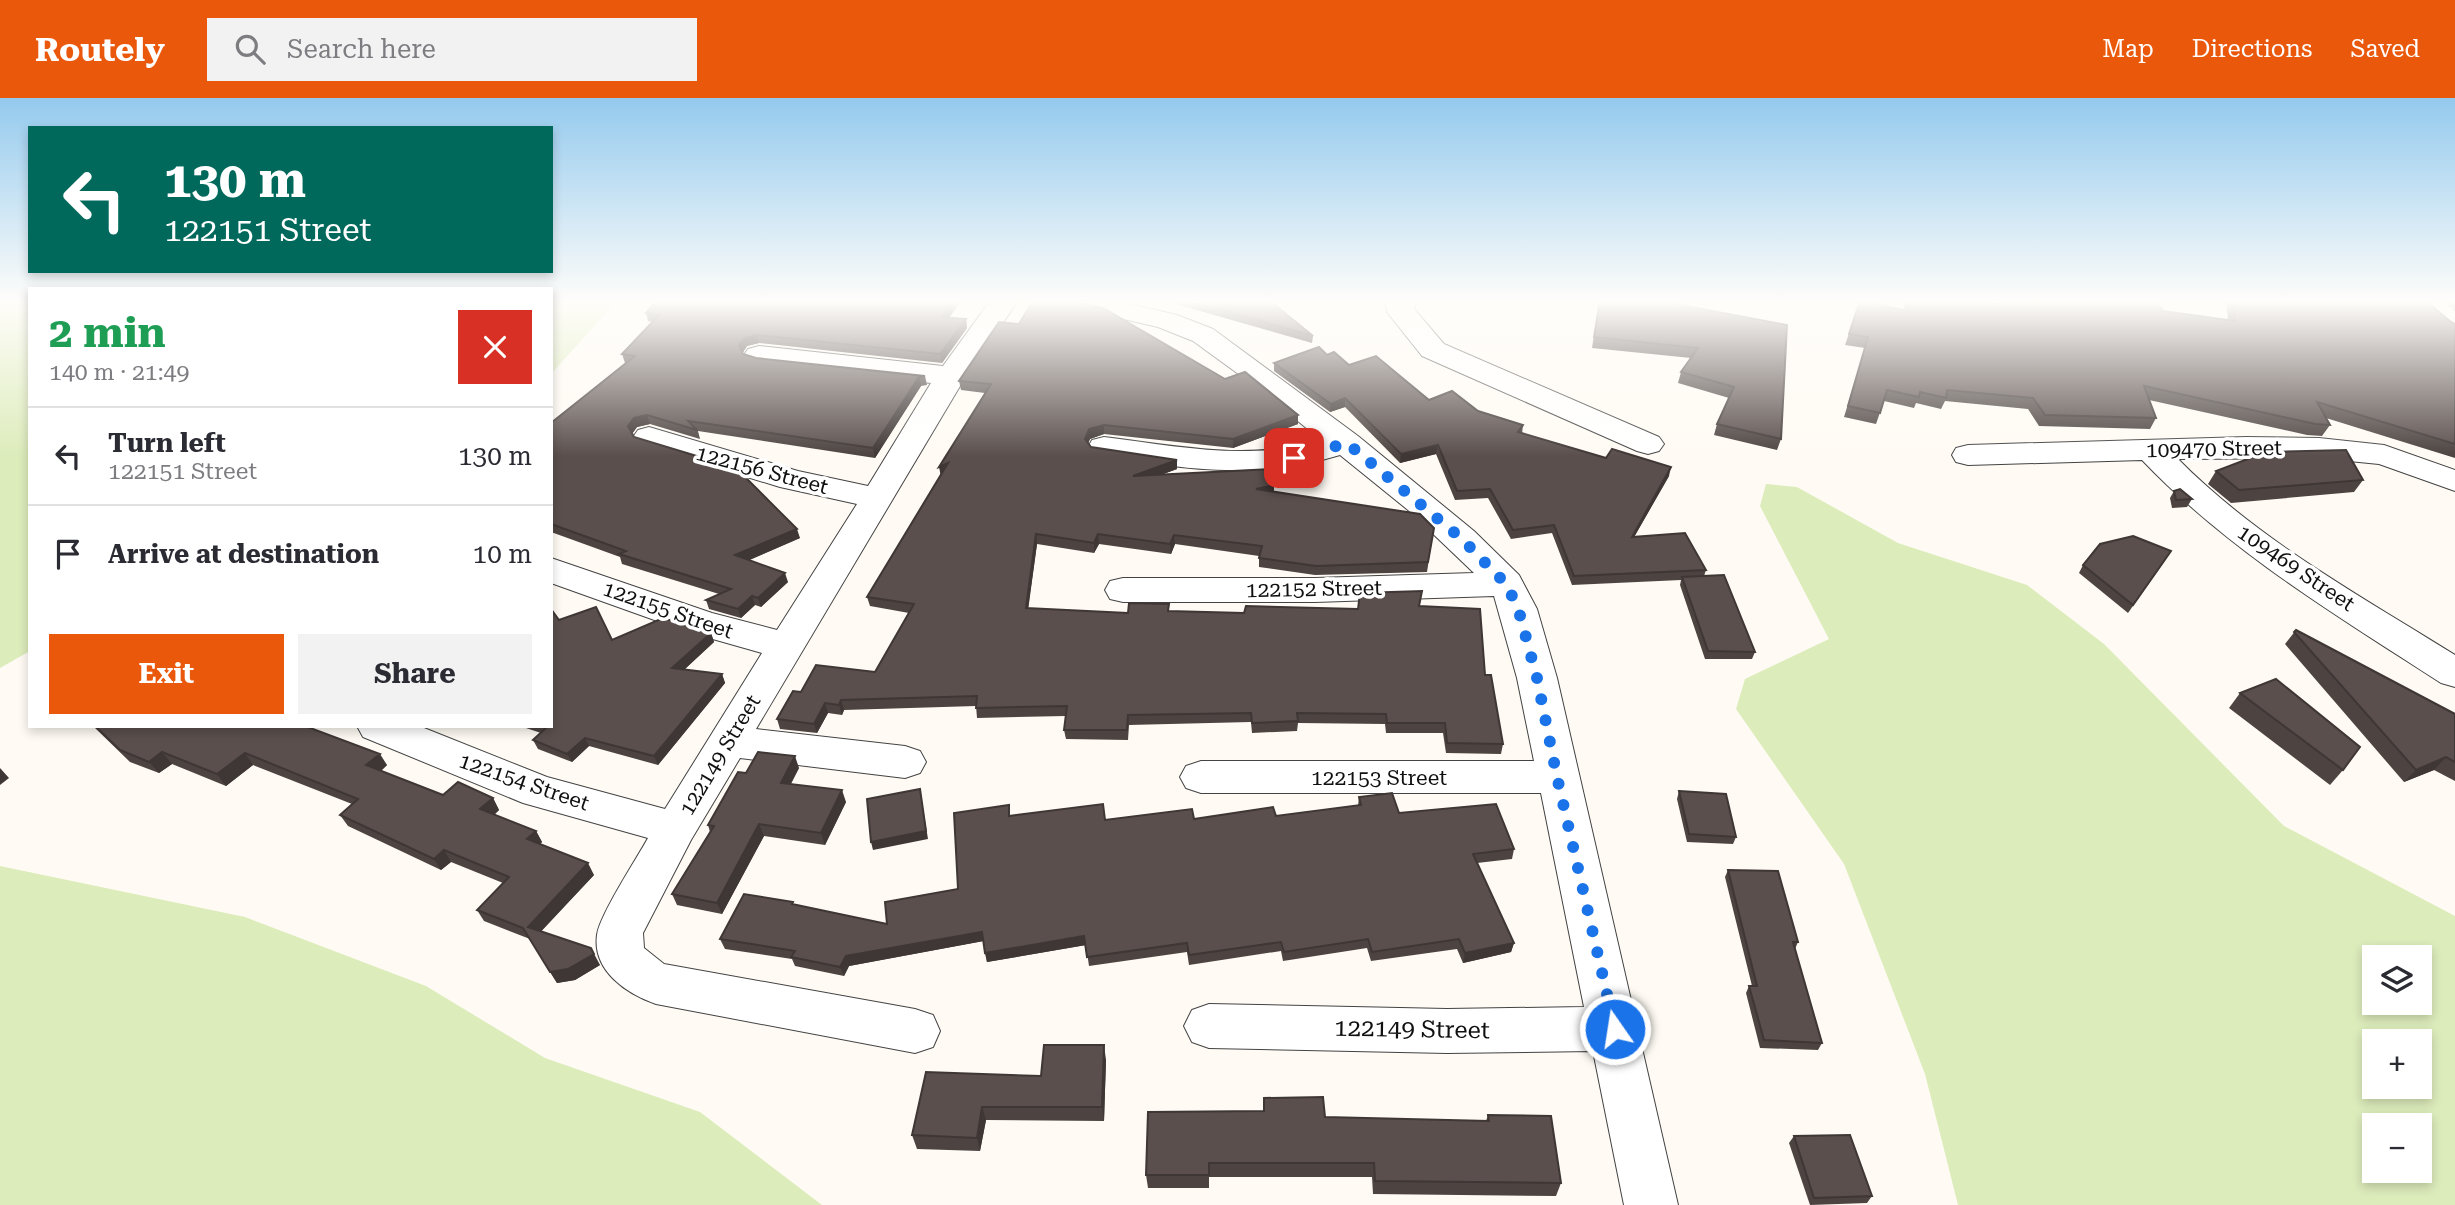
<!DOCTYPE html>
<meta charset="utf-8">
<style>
:root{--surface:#fff;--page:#f2f2f3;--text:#2b2b33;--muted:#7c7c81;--line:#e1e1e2;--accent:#ea580c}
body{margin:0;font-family:"Roboto Serif",serif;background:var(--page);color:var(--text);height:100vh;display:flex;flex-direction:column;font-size:26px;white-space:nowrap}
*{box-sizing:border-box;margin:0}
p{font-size:23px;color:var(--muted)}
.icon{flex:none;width:38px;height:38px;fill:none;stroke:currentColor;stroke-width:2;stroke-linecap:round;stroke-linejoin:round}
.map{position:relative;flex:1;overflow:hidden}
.panel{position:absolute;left:28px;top:189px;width:525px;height:441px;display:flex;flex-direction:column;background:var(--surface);border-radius:0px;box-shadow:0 4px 10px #0003}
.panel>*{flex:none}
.hud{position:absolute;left:28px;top:28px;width:525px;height:147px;border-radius:0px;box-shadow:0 4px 10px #0003;background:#00695c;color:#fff;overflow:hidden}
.buttons{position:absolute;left:2362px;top:847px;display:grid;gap:14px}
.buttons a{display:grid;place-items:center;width:70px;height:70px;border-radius:0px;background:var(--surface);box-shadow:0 4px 10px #0003;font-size:35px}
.pin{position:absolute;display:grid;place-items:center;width:60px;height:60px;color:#fff;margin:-30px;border-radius:14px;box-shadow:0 4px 10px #0006}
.me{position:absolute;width:77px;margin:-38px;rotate:347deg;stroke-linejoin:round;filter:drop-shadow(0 0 5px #0008)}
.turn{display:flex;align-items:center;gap:24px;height:147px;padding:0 21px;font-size:32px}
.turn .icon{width:91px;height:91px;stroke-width:2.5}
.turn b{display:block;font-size:49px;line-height:60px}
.round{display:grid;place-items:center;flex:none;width:74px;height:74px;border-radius:0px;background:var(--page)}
.headline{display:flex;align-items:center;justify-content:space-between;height:119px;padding:0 21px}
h1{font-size:42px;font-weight:700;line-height:52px;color:#1e9e55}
.button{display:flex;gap:14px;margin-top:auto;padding:14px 21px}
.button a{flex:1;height:80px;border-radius:0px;background:var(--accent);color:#fff;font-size:28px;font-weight:700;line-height:80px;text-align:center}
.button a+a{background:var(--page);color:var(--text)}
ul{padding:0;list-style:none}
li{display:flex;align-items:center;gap:21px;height:98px;padding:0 21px;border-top:2px solid var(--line)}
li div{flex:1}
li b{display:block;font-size:26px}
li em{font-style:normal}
header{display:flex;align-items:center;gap:42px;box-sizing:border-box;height:98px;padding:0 35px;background:var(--accent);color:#fff}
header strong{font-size:33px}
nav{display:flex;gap:38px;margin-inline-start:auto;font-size:24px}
.search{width:490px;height:63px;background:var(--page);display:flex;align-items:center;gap:18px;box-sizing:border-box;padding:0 24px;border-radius:0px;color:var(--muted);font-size:26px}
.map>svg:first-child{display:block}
.green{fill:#ddecbb;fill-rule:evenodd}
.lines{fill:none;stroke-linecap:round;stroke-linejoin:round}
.minor-casing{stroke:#434343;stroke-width:2}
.minor{fill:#fff;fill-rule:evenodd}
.wall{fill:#4d4441}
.shaded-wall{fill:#3f3735}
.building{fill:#5a4f4c;stroke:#3f3735;stroke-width:2}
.route{stroke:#1a73e8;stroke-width:12;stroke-dasharray:0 21.6}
.labels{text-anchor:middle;stroke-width:7;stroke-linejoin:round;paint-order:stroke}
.street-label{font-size:21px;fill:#101010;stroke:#fff}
.near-street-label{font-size:24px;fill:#101010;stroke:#fff}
</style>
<header>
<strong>Routely</strong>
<div class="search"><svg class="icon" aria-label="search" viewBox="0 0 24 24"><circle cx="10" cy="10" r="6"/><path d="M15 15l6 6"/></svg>Search here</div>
<nav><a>Map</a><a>Directions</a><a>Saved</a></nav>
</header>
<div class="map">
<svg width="2455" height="1107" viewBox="0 0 2455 1107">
<rect width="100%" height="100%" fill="#fffbf4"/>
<g class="green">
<path d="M0,203H30V553L0,570Z"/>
<path d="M551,203H617L551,276Z"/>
<path d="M1766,386L1797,389L1898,445L2027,487L2104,546L2284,728L2455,818V1107H1958L1925,976L1844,766L1736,611L1745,581L1829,541L1760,408ZM2420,859V905H2375V859ZM2375,943H2420V989H2375ZM2375,1027H2420V1073H2375Z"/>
<path d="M0,768L245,819L426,888L545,960L700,1014L822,1107H0Z"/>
</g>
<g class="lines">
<defs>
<g id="minor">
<path d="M990,203H1018L966,278L756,631L905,648L920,653L926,664L920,675L905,680L740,660L691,742L643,835L644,850L664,866L915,911L933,917L940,933L933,949L915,955L656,906C627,896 592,873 597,837C599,818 637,760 648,740L523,705L363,639L357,628H419L547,679L665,711L762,555L688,534L551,485V460L712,515L777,532L857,406L780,389L638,346L633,339L638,332L649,329L798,373L868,388L931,285L759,266L748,263L744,257L748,251L759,248L943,268Z"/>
<path d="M1068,203H1117L1177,217L1213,231L1358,338L1474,433L1519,477L1537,511L1557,580L1678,1107H1624L1593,953L1447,955L1209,950L1192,944L1184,928L1192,912L1209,906L1447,911L1584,909L1541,695H1201L1186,690L1180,679L1186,668L1201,663H1534L1517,580L1494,498L1315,504H1123L1110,501L1105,492L1110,483L1123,480H1315L1474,475L1408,412L1340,357C1278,376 1221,375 1157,366C1136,363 1114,361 1092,356L1088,349L1092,342L1104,339C1177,348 1250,364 1321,342L1255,288L1193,243L1158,229L1072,209Z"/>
<path d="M1385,203H1413L1415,212L1444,246L1659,339L1664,346L1659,353L1648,356L1637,353L1422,258L1387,214Z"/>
<path d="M2411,203H2442L2455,213V236L2445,233Z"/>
<path d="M2246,339L2319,340L2384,347L2455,372V393L2379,366L2319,360L2178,361C2258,442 2359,497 2455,557V589L2441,585C2336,517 2229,453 2142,362L1968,367L1956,364L1952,357L1956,350L1968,347Z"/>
</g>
</defs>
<use href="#minor" class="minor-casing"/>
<use href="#minor" class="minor"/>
</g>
<g class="wall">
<path d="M961,203L949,219L966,221L967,230L942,265L759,245L747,248L743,254V256L756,260L925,278L927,287L921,288L875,360L698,333L700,341L650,326L637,329L632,336L634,339L800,440L749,462L788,484L761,509L755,507L741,520L709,511L706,502L719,496L622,466L620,459L551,434V325L625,265L622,256L653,224L648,223L646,215Z"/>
<path d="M1165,203H1279H1271L1313,238L1312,245Z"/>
<path d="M1599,203H1670V205L1781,341L1777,352L1714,337L1717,326L1729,300L1678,285L1681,274L1691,260L1592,250Z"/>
<path d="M1860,203L1904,212L1903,203H1977L1995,205L1996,203H2156L2163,213L2228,222L2226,203H2426L2451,224L2455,226V360L2326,320L2330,327L2322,338L2307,337L2149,302L2156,320L2150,331L2039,328L2028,311L1945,303L1941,311L1916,305L1914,310L1884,303L1876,326L1844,319L1865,250L1845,247Z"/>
<path d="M2446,203H2455V211Z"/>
<path d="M1019,226L1225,281L1298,317V326L1233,350L1104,336L1090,341L1088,345L1091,349L1177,362V371L1163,376L1274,394L1434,430L1427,474L1315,477L1259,469V458L1175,446L1171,456L1099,446L1094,455L1037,446L1028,510L1128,515L1169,506V513L1244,515L1420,508L1485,577L1503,646L1501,656L1446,655L1443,635H1386L1385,626L1298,625L1297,633L1252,635L1251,624L1129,627L1128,642L1066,641L1064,632L1066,618L977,620L976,608L844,612L842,617L828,615L817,635L780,631L777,621L801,594L875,574L909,515L870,508L867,499L940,378L985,295L961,292L959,283Z"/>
<path d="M1327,257L1429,302L1478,313L1523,327L1522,336L1669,378L1634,439L1706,472L1704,478L1755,554L1752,561H1705L1680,487L1681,482L1572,487L1552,435L1511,441L1488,400L1455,402L1436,356L1400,365L1345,309L1330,314L1274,273V265Z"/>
<path d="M2216,373L2363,382L2354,394L2231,405L2208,386Z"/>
<path d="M2174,393L2192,401L2187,409L2172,410L2170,400Z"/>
<path d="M2166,461L2128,515L2079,475L2083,467Z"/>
<path d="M559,522L612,542L711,535L714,544L684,572L722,576L725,585L658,667L589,648L572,664L538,651L533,642L541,635L520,628H551Z"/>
<path d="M2296,532L2455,616V683L2434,672L2404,684L2285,546Z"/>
<path d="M2240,595L2343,672L2330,687L2229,610Z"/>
<path d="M93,628H305L387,667L381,673L443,697L493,700L499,712L494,717L536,733L542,744L540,746L594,777L541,833L600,867L575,882L557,885L530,841L484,823L477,812L503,785L451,764L441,772L348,728L340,717L352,706L253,667L226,688L172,666L159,675L130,664Z"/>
<path d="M799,670L791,686L846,704L825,747L764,738L722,816L677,807L672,796L710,734L708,727L746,675Z"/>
<path d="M1679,693L1736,739L1733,746L1687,744L1677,701Z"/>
<path d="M1359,699L1399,715L1514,751L1512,761L1477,765L1514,845L1511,854L1463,865L1457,851L1371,863L1367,850L1283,863L1281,853L1189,867L1187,854L1089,868L1086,847L987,864L983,843L849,868L844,878L795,868L792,861L725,851L720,841L794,807L887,826L958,791L1105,722L1194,721L1276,718L1358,708Z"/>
<path d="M1728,772L1798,844L1795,851L1822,945L1818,952L1760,950L1746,895L1749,888H1752L1725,779Z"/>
<path d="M1106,962L1104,1023L986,1022L980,1053L917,1051L912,1037L1041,978Z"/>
<path d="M1264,1000L1325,1019L1486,1023L1488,1017L1561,1085L1556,1098L1373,1096L1372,1079H1209V1090H1148L1146,1077L1263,1013Z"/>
<path d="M1794,1038L1872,1098L1867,1105L1810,1107L1789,1045Z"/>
</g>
<g class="shaded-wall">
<path d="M953,203H961L944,227L942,219Z"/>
<path d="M966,221L967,230L942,265L940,256Z"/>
<path d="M757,237L759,245L747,248L742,256L739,247L745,240Z"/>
<path d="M919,279L921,288L875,360L873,350Z"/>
<path d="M1345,300V309L1330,314L1331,306Z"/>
<path d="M647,317L650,326L637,329L631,337L628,328L634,320Z"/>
<path d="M1298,317V326L1233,350V341Z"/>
<path d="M1104,327V336L1090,341L1086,350L1085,341L1089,331Z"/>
<path d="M1438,347L1436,356L1400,365L1401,356Z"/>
<path d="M1177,362V371L1134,387L1133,378Z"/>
<path d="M948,365L941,379L939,369Z"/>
<path d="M1671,369L1669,378L1629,448L1632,439Z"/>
<path d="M1274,387V396L1256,391Z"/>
<path d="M797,431L800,440L738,467L735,457Z"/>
<path d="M1036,436L1037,446L1027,520L1026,510Z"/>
<path d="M1098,436L1099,446L1094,455V445Z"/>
<path d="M1174,437L1175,446L1171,456L1170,446Z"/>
<path d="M785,475L788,484L761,509L758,500Z"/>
<path d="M752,498L755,507L741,520L738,511Z"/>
<path d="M711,535L714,544L676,579L672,570Z"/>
<path d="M722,576L725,585L658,667L654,658Z"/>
<path d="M841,602L844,612L842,617L839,607Z"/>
<path d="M825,605L828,615L817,635L814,626Z"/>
<path d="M585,640L589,648L572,664L567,656Z"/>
<path d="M162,654L172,666L159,675L149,664Z"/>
<path d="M245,655L253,667L226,688L217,676Z"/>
<path d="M380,656L387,667L374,679L366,667Z"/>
<path d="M795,658L799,670L785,696L781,685Z"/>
<path d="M2446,659L2434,672L2404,684L2416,672Z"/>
<path d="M0,670L9,680L0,687Z"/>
<path d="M920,691L928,741L873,752L871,744Z"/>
<path d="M842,692L846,704L825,747L821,735Z"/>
<path d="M493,700L499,712L487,723L480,711Z"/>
<path d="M759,726L764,738L722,816L717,805Z"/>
<path d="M536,733L542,744L534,753L527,741Z"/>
<path d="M444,752L451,764L441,772L434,761Z"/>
<path d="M588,765L594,777L535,840L528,829Z"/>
<path d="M982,834L984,843L849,868L844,878L840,869L846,858Z"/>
<path d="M1084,838L1086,847L987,864L985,855Z"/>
<path d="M1514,845L1511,854L1463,865L1465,855Z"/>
<path d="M591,850L600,867L575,882L557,885L550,874Z"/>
<path d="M1104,947L1106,962L1104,1023L1102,1009Z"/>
<path d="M982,1009L986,1022L980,1053L977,1040Z"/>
</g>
<g class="building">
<path d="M656,203H953L942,219L966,221L940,256L757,237L745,240L739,247L743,256L756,260L925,278L919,279L873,350L688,323L697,332L647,317L634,320L628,328L634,339L736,370L797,431L735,457L785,475L758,500L752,498L738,511L706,502L731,491L619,456L626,453L551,426V325L635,258L622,256L660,216L646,215Z"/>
<path d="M1033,203H1071L1103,210L1225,281L1245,274L1298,317L1233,341L1104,327L1089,331L1085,341L1091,349L1177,362L1133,378L1272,371L1274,387L1256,391L1420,416L1434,430L1428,464L1316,468L1259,460L1262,448L1174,437L1170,446L1098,436L1094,445L1036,436L1026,510L1128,515L1129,505L1169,506L1168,513L1244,515L1246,508L1358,511L1360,495L1422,493L1419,508L1480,511L1485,577H1491L1503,646L1447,645L1445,625H1387L1386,616L1297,615L1298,623L1252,625L1251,615L1128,617L1127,632H1064L1067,608L976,610L977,598L841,602L839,607L825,605L814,626L777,621L793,593L801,594L816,567L875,574L914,506L867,499L948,365L939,369L991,286L959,283L999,224L1019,226Z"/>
<path d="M1190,203H1270L1313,238Z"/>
<path d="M1600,203H1670V205L1787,227L1781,341L1717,326L1734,289L1681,274L1698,250L1594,239Z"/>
<path d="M1860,203L1909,213L1908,203H1977L1996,205L1997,203H2008L2020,205V203H2156L2163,213L2235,223L2233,203H2426L2451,224L2455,226V346L2317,304L2330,327L2315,326L2144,288L2156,320L2045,317L2033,300L1947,292L1946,300L1920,294L1919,299L1887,292L1880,315L1848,308L1868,239L1849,236Z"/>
<path d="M1319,249L1327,257L1334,254L1349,267L1376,258L1429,302L1452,293L1478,313L1523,327L1518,334L1606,360L1612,351L1671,369L1632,439L1685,435L1706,472L1574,478L1554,427L1513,432L1490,391L1457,393L1438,347L1401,356L1345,300L1331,306L1274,265Z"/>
<path d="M2346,352L2363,382L2239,392L2216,373L2266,354Z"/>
<path d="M2180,391L2192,401L2176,402L2174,393Z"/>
<path d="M2133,438L2171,453L2133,507L2083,467L2100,446Z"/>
<path d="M1724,477L1755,554L1708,553L1682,479Z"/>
<path d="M596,509L612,542L663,520L711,535L672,570L722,576L654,658L585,640L567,656L533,642L547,629L544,628H551V511L559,522Z"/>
<path d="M2296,532L2455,616V664L2446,659L2416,672L2294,534Z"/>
<path d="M2276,581L2360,649L2343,672L2240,595Z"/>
<path d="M95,628H305L380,656L366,667L443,697L458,684L493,700L480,711L536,733L527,741L588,765L528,829L591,850L594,856L568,871L550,874L523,830L477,812L509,779L444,752L434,761L340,717L358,701L245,655L217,676L162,654L149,664L120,652Z"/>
<path d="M758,654L795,658L781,685L842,692L821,735L759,726L717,805L672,796L714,728L708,727L738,674L746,675Z"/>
<path d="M920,691L926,733L871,744L867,701Z"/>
<path d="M1679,693L1726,696L1736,739L1689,736Z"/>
<path d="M1392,695L1399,715L1496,706L1514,751L1473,756L1514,845L1465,855L1459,841L1372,854L1368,841L1284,854L1281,844L1189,857L1187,845L1087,859L1084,838L985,855L982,834L846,858L840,869L791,859L795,853L720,841L744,796L793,804L792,806L887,826L885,804L958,791L954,715L1009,707V718L1103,706L1105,722L1192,711L1194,721L1273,709L1276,718L1361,707L1359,699Z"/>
<path d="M1728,772L1778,773L1798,844H1793L1822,945L1764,942L1749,888H1757Z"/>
<path d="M1044,947H1104L1102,1009H982L977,1040L912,1037L926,974L1041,978Z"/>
<path d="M1323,999L1325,1019L1489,1023L1488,1017L1551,1018L1561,1085L1375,1083L1374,1065H1209V1077H1146L1148,1014L1264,1013V1000Z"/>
<path d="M1850,1037L1872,1098L1814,1100L1794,1038Z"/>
</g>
<linearGradient id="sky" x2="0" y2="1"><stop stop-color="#94caee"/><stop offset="0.57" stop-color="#fffdfa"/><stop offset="1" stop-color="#fffdfa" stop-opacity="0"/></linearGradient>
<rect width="2455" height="358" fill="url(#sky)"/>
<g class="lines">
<path class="route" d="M1294,360L1347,345L1462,441L1506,486L1518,510L1537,580L1557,679L1615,931"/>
</g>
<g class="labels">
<g class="street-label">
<text transform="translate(2214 351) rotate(-1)" y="7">109470 Street</text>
<text transform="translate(762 372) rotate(15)" y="7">122156 Street</text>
<text transform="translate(2296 470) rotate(34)" y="7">109469 Street</text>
<text transform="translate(1314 491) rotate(-1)" y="7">122152 Street</text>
<text transform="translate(668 512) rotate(19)" y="7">122155 Street</text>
<text transform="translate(720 657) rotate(-59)" y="7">122149 Street</text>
<text x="1379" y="687">122153 Street</text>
<text transform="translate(524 684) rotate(19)" y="7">122154 Street</text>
</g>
<g class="near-street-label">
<text transform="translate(1412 931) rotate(1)" y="8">122149 Street</text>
</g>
</g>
</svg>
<div class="buttons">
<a><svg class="icon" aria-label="layers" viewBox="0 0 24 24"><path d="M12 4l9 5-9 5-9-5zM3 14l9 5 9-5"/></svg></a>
<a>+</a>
<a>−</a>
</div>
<div class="pin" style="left:1294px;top:360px;background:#d93025"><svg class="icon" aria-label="arrive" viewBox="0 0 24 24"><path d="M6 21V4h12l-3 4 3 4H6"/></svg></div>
<svg class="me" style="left:1615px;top:931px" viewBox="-20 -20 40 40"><circle r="17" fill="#1a73e8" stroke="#fff" stroke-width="3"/><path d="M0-11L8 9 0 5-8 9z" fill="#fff"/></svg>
<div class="hud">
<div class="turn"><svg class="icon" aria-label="left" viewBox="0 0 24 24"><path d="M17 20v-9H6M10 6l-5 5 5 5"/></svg><div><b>130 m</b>122151 Street</div></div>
</div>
<section class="panel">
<div class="headline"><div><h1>2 min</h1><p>140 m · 21:49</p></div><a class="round" style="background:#d93025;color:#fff"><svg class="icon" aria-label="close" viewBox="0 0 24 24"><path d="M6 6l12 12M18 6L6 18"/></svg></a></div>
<ul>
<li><svg class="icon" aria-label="left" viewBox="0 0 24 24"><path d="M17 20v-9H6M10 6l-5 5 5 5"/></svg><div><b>Turn left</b><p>122151 Street</p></div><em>130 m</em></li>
<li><svg class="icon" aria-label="arrive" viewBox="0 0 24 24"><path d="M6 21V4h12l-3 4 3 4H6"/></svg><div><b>Arrive at destination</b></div><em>10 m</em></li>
</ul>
<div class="button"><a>Exit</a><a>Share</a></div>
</section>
</div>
